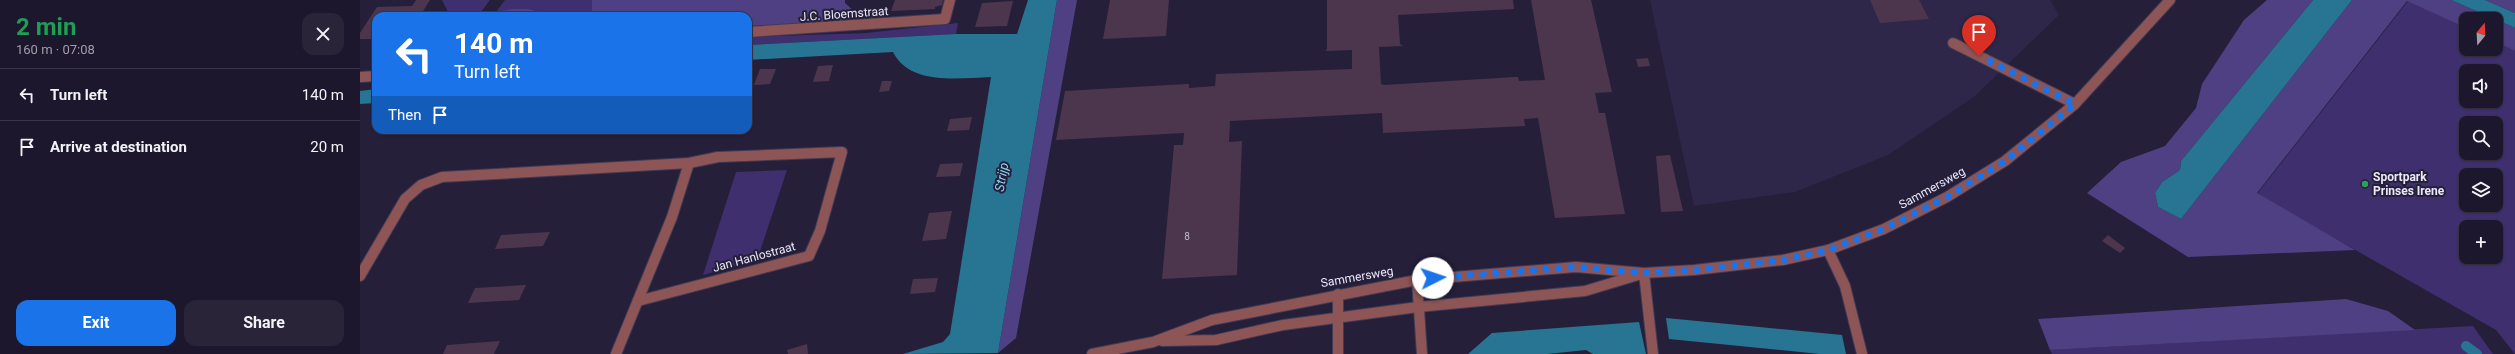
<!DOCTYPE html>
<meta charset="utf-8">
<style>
:root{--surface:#1c172c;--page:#292438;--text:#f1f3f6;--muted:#a09fa9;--line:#3a3648;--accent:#1a73e8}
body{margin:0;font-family:Roboto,sans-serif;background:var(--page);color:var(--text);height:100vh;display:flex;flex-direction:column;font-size:15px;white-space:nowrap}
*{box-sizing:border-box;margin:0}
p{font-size:13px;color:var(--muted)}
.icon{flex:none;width:22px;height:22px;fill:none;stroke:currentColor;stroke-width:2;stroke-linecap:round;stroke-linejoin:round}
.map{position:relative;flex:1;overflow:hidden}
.side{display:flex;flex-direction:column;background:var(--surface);width:360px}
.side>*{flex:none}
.guide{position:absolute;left:12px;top:12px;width:380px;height:122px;border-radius:12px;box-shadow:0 1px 3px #0004,0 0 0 1px var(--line);background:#1a73e8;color:#fff;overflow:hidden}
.needle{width:26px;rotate:18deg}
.controls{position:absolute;left:2099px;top:12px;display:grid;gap:8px}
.controls a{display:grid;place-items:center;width:44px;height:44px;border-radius:8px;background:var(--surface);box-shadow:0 1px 3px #0004,0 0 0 1px var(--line);font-size:20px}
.pin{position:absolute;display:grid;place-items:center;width:34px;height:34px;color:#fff;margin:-41px -17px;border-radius:50% 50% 50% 0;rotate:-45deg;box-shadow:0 0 4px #0007}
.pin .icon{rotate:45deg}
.me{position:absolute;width:44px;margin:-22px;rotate:86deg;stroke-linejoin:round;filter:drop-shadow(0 0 3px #0008)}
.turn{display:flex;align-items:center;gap:14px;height:84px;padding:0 16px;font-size:18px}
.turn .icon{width:52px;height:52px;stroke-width:2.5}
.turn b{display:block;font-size:28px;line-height:34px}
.then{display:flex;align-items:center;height:38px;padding:0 16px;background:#0003;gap:8px;font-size:15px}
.round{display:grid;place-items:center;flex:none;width:42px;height:42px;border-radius:12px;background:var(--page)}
.summary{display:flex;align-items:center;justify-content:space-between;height:68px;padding:0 16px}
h1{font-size:24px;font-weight:700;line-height:30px;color:#1e9e55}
.primary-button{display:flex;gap:8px;margin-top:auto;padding:8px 16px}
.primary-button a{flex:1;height:46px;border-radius:12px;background:var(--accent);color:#fff;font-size:16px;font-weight:700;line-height:46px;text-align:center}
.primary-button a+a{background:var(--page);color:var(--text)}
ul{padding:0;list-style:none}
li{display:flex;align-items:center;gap:12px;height:52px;padding:0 16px;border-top:1px solid var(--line)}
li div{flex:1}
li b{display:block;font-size:15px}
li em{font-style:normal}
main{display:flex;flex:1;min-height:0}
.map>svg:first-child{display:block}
.built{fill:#2e2749}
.green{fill:#3f2f6f;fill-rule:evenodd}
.forest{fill:#4f4083}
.water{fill:#277592}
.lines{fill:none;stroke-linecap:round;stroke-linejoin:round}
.stream{stroke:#277592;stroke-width:10}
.building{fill:#4c364e}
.minor-casing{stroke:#413b55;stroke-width:12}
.minor{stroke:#8d5556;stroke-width:10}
.route{stroke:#1a73e8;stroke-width:7;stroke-dasharray:0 12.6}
.leisure-dot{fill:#2e9e5b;stroke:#251f3a;stroke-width:1.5}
.labels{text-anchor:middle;stroke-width:4;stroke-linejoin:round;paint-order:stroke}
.number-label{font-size:10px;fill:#c2bbcf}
.street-label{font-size:12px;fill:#eae7fa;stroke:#251f3a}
.poi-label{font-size:12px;font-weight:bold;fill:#eae7fa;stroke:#251f3a;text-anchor:start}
.water-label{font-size:13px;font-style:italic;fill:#8dd4f2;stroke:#251f3a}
</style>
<main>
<section class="side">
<div class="summary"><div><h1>2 min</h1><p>160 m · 07:08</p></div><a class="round"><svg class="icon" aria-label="close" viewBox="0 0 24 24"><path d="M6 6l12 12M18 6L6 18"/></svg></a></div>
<ul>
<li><svg class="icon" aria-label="left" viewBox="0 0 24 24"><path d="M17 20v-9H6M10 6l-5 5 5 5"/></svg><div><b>Turn left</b></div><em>140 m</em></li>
<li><svg class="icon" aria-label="arrive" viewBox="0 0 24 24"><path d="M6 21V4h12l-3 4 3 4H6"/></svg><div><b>Arrive at destination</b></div><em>20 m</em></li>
</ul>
<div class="primary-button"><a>Exit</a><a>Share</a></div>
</section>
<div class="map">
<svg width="2155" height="354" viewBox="0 0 2155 354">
<rect width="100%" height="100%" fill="#251f3a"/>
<path class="built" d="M1290,0H1690L1699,15L1615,96L1528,155L1435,192L1334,206Z"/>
<g class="green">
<path d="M82,0H130L118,16H90Z"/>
<path d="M145,0H232V10L226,16H195L169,9L136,12Z"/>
<path d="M2048,1L2106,28V49H2136V42L2155,51V354L2136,330L1897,194ZM2106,71H2136V101H2106ZM2106,123H2136V153H2106ZM2106,175H2136V205H2106ZM2106,227H2136V257H2106Z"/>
<path d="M598,23L596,34L388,45V37L506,33Z"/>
<path d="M427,170L397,260L343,275L376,172Z"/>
<path d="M2113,326L2133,354H1692L1690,350Z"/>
</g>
<g class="forest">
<path d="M232,0H485V3L496,13L498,19L483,22L388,26V16H226L232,10Z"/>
<path d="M697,0H717L656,338L638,353Z"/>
<path d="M1907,0H1953L1821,161L1820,170L1802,182L1795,193L1798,207L1821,219L1992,0H2091L2134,19H2106V28L2047,1L1897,193L1995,250L1828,257L1727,193L1761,162L1805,146L1836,108L1842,84L1884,20Z"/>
<path d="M2125,0H2155V13Z"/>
<path d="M152,9H169L195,16H133L136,12Z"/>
<path d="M2136,20L2155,28V51L2136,42Z"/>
<path d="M1986,299L2028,311L2055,330L1690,350L1678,319Z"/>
</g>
<g class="water">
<path d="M668,0H697L638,353L543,354L583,342L590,334L631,77C599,78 550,86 533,52L388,60V45L596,34H657Z"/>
<path d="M1953,0H1992L1821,219L1798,207L1795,193L1802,182L1820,170L1821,161Z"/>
<path d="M2091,0H2125L2155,13V28Z"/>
<path d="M16,89V103L0,104V91Z"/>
<path d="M1306,318L1482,335L1486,354H1460L1309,339Z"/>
<path d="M1279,322L1286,354H1233L1226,350L1187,354H1108L1132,333Z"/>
</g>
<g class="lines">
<path class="stream" d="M2106,346L2117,354"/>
</g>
<g class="building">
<path d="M56,0H70L60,16H16V39H0V33L17,7L52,6Z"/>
<path d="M535,0H583L582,5L575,7V9L531,11Z"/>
<path d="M750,0H809L806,36L743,39Z"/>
<path d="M967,0H1153L1154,9L1038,15L1040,44L1043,46L1019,47L1021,84L1024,85L1155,77H1158L1159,81L1185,80L1171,0H1231L1252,92L1235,93L1239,113H1245L1265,214L1195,218L1178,118L1164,119L1165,126L1023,133L1022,113L870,121L869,142L882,141L877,275L802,279L814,145H823L824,133L696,140L705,91L826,84H829V88L855,86L856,74L992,69V50L965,51L967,49Z"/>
<path d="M1510,0H1559L1569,19L1520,23Z"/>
<path d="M653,1L647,26L615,27L622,3Z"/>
<path d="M509,9H523L519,19H506Z"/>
<path d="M1288,58L1290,66L1278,67L1276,59Z"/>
<path d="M473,65L469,81L453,82L458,66Z"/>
<path d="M400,69H416L410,84L394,85Z"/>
<path d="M522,81H532L529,91L519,92Z"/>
<path d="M612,117L609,130L587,131L590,119Z"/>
<path d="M1310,155L1323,211L1301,212L1296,156Z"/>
<path d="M603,163L600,176L576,177L580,164Z"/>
<path d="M592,211L586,239L562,241L569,213Z"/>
<path d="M190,232L183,246L135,249L141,235Z"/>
<path d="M1748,235L1765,248L1760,253L1742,241Z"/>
<path d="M578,278L575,292L550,294L553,279Z"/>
<path d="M166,285L159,300L108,303L115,288Z"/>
<path d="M140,341L134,354H83L87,345Z"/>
<path d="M447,344L448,354H428L427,350Z"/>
</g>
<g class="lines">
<defs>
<g id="minor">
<path d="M388,32L585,19L590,0"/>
<path d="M1593,43L1715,104"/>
<path d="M0,77L16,76"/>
<path d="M1468,250L1485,286L1502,354"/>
<path d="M1284,273L1293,354"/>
<path d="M0,276L45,199L61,185L82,177L329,163L358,157L482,152L460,231L449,256L278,301"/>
<path d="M1057,280L1062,354"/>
<path d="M978,294V354"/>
<path d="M802,341L856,340L923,325L1058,307L1225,291L1278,275"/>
<path d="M256,354L312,217L329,163"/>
<path d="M732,354L793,342L852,320L1057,280L1216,267L1284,273L1334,270L1423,260L1468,250L1524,229L1587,197L1645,161L1715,104L1810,0"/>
</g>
</defs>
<use href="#minor" class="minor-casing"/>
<use href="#minor" class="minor"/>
</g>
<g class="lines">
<path class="route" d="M1073,278L1216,267L1284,273L1334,270L1423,260L1468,250L1524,229L1587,197L1645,161L1715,104L1619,56"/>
</g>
<circle class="leisure-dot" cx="2005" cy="184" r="4"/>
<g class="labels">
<g class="number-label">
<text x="827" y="240">8</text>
</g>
<g class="street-label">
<text transform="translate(484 14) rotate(-4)" y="4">J.C. Bloemstraat</text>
<text transform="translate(1572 188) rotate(-29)" y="4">Sammersweg</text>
<text transform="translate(394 257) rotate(-15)" y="4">Jan Hanlostraat</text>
<text transform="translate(997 277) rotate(-10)" y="4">Sammersweg</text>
</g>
<g class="poi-label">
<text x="2013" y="181">Sportpark<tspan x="2013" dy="14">Prinses Irene</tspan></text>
</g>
<g class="water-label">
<text transform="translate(641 177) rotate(-80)" y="5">Strijp</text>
</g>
</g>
</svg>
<div class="controls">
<a><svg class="needle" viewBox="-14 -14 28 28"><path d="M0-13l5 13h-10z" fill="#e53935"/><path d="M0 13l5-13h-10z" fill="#a09fa9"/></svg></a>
<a><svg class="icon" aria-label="sound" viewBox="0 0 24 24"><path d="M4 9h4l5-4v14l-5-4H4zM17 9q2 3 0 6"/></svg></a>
<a><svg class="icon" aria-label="search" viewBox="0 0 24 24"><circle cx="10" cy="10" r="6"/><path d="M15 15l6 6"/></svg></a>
<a><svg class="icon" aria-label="layers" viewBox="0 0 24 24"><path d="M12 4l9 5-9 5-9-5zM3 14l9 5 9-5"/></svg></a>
<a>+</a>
</div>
<div class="pin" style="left:1619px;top:56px;background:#d93025"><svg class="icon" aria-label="arrive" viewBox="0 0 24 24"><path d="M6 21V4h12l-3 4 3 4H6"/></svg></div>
<svg class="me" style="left:1073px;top:278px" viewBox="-20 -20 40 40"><circle r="19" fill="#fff"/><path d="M0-13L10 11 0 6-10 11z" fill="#1a73e8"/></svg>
<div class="guide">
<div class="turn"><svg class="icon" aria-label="left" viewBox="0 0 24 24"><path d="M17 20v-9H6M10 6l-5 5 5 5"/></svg><div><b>140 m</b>Turn left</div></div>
<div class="then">Then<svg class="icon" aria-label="arrive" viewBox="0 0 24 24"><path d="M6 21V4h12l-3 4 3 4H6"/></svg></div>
</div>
</div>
</main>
